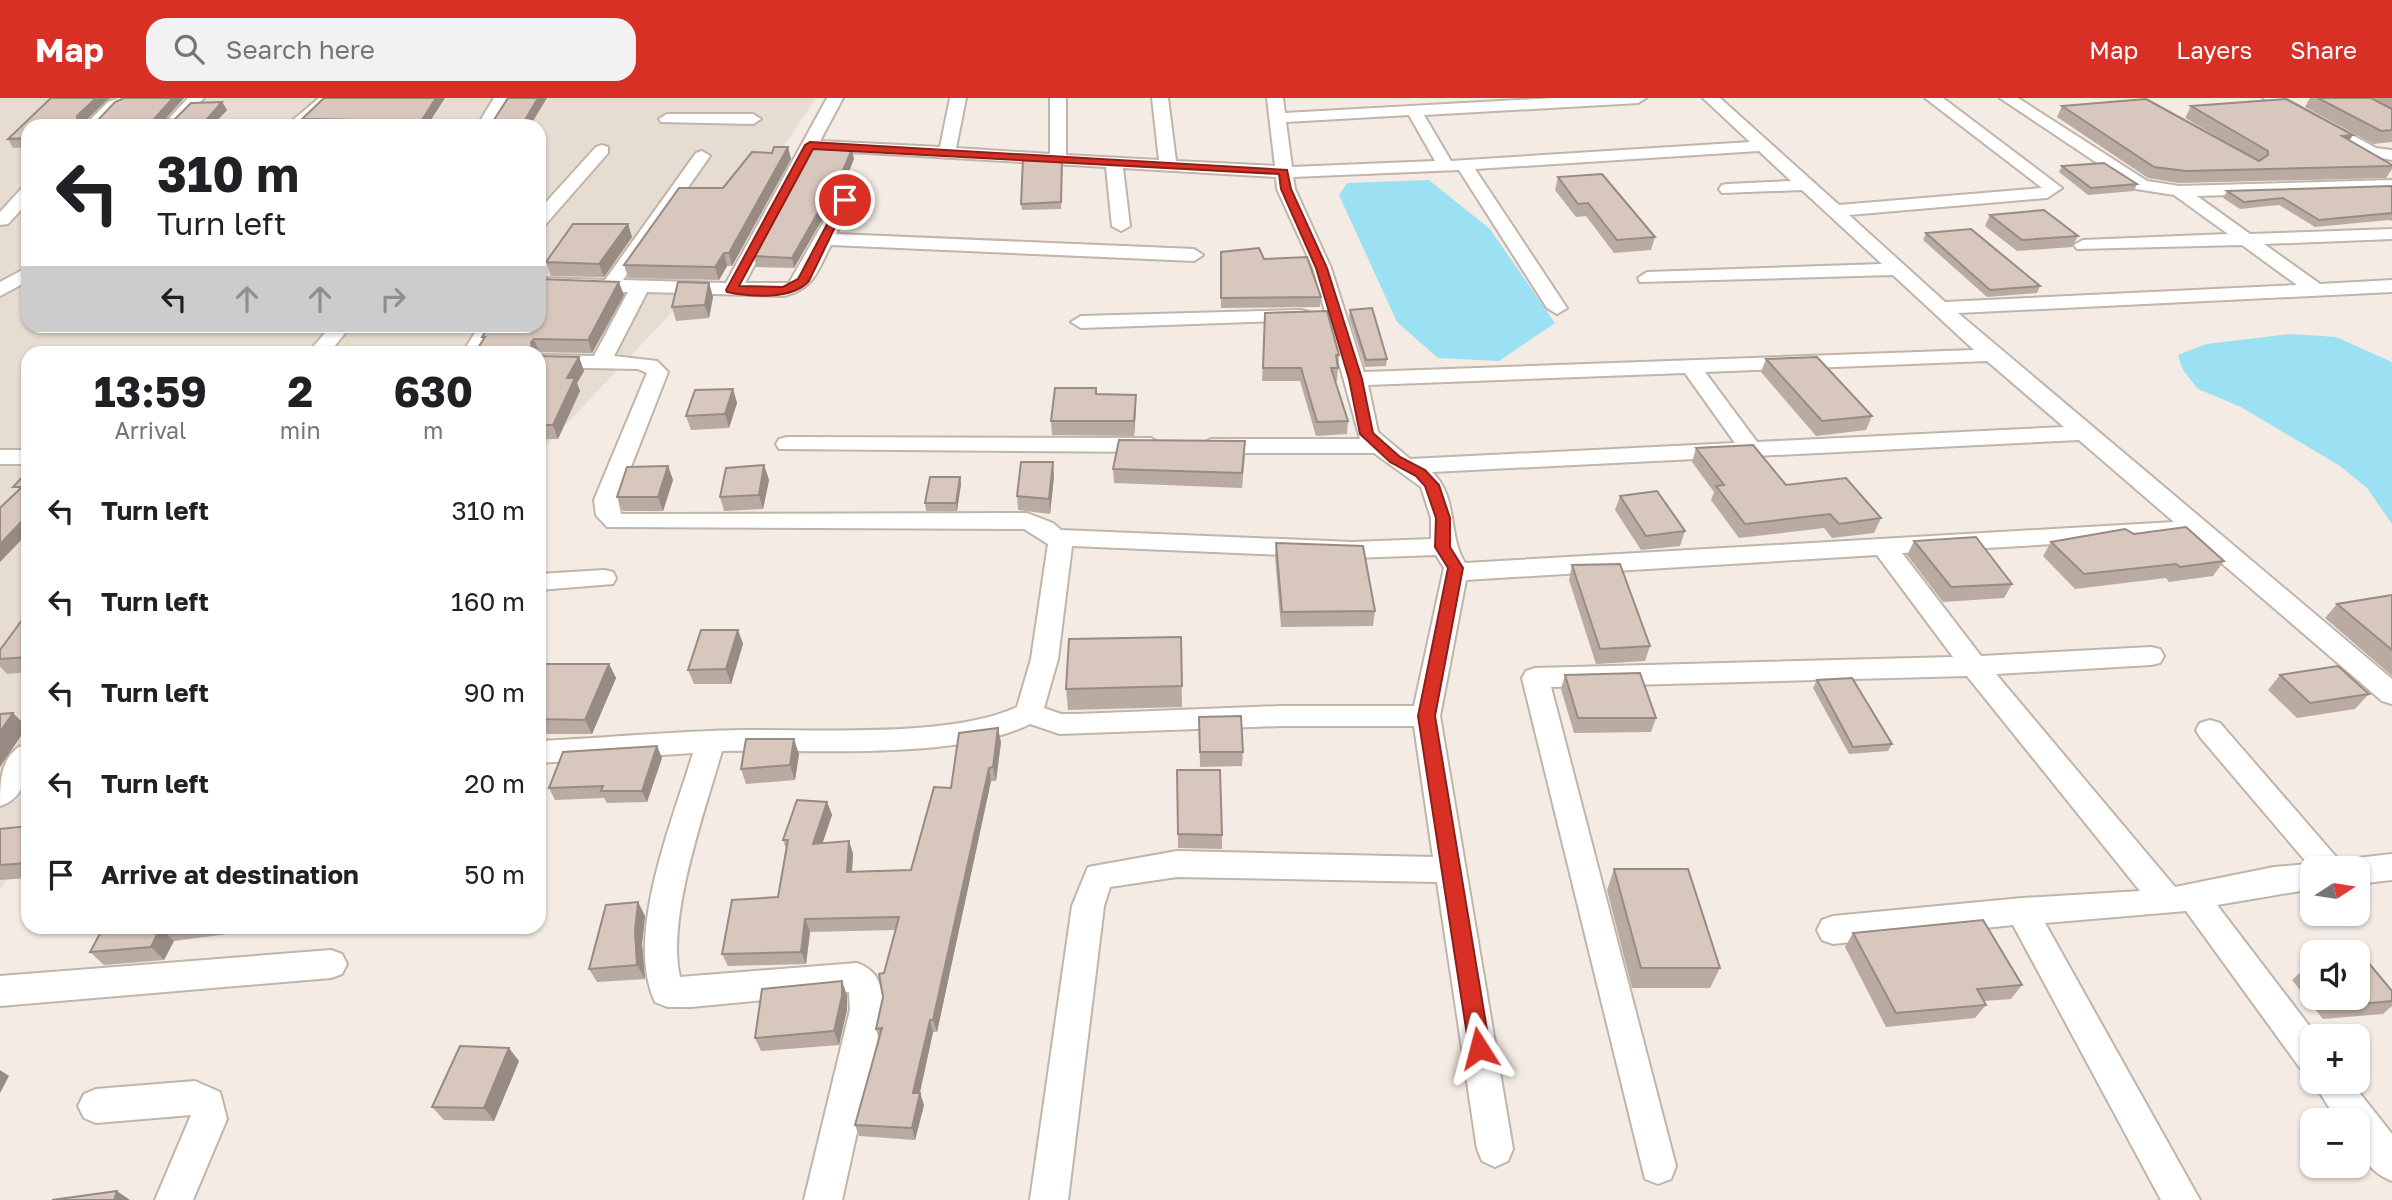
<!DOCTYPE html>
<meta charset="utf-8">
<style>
:root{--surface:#fff;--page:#f2f2f2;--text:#202124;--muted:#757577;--accent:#d93025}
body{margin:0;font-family:"Golos Text",sans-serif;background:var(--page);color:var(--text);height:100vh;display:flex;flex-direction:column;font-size:26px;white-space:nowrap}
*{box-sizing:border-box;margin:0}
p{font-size:23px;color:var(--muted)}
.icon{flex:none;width:38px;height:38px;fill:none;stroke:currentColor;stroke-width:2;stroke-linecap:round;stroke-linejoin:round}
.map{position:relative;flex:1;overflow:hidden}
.sheet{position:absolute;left:21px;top:248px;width:525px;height:588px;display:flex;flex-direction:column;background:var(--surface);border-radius:21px;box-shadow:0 2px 5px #0004}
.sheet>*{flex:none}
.banner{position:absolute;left:21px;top:21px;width:525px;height:214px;border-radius:21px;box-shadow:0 2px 5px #0004;background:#fff;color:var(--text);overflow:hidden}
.needle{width:46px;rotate:78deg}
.tools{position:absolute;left:2300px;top:758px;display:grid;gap:14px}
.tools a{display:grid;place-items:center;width:70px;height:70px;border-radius:14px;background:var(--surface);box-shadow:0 2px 5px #0004;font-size:35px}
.pin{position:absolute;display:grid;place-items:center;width:60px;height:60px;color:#fff;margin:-30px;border:4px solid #fff;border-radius:50%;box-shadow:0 2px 7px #0007}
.me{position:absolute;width:77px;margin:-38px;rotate:351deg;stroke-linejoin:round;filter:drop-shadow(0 0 5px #0008)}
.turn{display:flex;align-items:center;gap:24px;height:147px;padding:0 21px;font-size:32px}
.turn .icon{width:91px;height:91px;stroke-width:2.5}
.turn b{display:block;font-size:49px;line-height:60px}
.lanes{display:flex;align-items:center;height:66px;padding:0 21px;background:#0003;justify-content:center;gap:35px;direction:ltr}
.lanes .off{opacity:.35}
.eta{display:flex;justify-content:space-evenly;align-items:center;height:119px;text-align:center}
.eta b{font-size:42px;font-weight:700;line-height:49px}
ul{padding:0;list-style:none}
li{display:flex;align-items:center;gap:21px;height:91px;padding:0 21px}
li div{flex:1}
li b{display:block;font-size:26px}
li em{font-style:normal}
header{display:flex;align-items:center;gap:42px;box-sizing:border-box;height:98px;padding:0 35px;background:var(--accent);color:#fff}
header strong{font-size:33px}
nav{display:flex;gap:38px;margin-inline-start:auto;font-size:24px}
.search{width:490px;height:63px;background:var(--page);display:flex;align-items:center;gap:18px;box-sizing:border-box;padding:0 24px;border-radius:21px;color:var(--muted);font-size:26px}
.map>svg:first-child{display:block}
.residential{fill:#e7dcd1;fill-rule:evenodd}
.water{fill:#9ce0f3}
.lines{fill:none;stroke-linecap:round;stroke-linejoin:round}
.minor-casing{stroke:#c1b4a9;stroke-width:4}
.minor{fill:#fff;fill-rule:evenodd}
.wall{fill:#baaba2}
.shaded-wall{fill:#978b84}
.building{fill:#d8c7bc;stroke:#978b84;stroke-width:2}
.route{fill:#d93025;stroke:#8d1f18;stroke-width:2}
</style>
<header>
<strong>Map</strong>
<div class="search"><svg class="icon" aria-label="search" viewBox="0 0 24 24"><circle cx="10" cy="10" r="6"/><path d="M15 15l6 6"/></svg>Search here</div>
<nav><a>Map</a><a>Layers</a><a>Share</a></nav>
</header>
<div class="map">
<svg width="2392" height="1102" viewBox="0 0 2392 1102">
<rect width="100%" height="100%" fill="#f3ebe4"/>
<path class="residential" d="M0,0H816L673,213L539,355V256H28V746L0,792ZM28,28H539V228H28Z"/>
<g class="water">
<path d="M1429,82L1490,131L1555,225L1499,263L1438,260L1397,224L1339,97L1347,85Z"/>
<path d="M2290,236L2336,239L2392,264V426L2367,390L2340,368L2241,309L2198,291L2183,272L2178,257L2206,246Z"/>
</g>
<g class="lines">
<defs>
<g id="minor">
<path d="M119,0H142L118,10L101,28H84L108,4Z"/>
<path d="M188,0H204L179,28H162Z"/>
<path d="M319,0H336L304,28H286Z"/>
<path d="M494,0H510L493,28H477Z"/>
<path d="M827,0H843L820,43L940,49L950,0H966L956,50L1050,56V0H1066V57L1159,62L1152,0H1168L1176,63L1275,68L1267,0H1283L1285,15L1555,0H1646L1638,5L1424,17L1451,63L1750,44L1703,0H1720L1839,107L2042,90L1925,0H1943L2062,90L2047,100L1849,117L1945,204L2297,187L2242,147L2077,151L2074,147L2083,142L2228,136L2174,97L2136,91L2000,0H2018L2147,83L2179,88L2392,82V92L2197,98L2250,136L2392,131V141L2264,146L2320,186L2392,182V194L1958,215L2392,581V606L2382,603L2190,438L1902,455L1981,558L2151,549L2160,551L2164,558L2160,565L2151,567L1996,576L2175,789L2274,769L2308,766L2200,639L2196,632L2200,625L2210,622L2220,625L2344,768L2357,760L2392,756V782L2357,786V770H2312V791L2217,807L2317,938H2312V975L2300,970L2186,813L2045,825L2200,1102H2161L2013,827L1833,846L1822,842L1817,832L1822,822L1833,818L2022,800L2140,793L1967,578L1551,589L1676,1068L1671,1081L1658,1086L1645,1081L1522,580L1526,573L1535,570L1953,559L1877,457L1466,482L1440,618L1513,1051L1508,1063L1495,1069L1482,1063L1477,1051L1437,784L1177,779L1110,789L1104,808L1068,1102H1030L1072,808L1088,769L1177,753L1433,759L1414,628H1281L1060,636L1030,626C955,663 808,651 722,653C705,712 666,821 680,879L857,865C880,873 882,890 884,912L842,1102H804L850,912L849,894L691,909H667L655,904C624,838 673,722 693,655L539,665V643C607,640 674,633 742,632C817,631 951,640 1017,609L1031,561L1048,446L1024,431L607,429L596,417L594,402L647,275L638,271L539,269V257L594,258L628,194L539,192V180L605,182L696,55L702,53L710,58L623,182L726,185ZM1409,17L1435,63L1292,69L1286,24ZM815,52L1106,69L1112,128L1121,133L1130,128L1123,70L1276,79L1277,91L1313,170L1360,341H1211L1200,348L1211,355H1374L1421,389L1431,420V441L1352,444L1061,432L1053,425L1027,415L621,416L618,402L668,274L657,263L614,258L647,194L784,198C815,190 817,173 831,147L1194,163L1203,157L1194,151L836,136L854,102L845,97L836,102L789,185H745ZM1759,53L1791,83L1728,86L1722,87L1719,91L1722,95L1802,92L1882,166L1647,174L1638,180L1640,184L1893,177L1974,252L1364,274L1331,170L1295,91L1293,79L1459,72L1547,210L1557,216L1567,210L1475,71ZM1987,263L2064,329L1757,344L1705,274ZM1685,275L1735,345L1410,361L1378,334L1368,287ZM2079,342L2174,424L1465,465C1447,436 1459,400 1432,374ZM1072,448L1352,460L1436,457L1444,470L1414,608H1281L1077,616H1061L1044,610L1058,561Z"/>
<path d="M2263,0H2283L2376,50L2392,52V62L2366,57Z"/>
<path d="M667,16H753L761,21L753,26L661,24L659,21Z"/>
<path d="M602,47L608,49V55L545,127L539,128V112L596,49Z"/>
<path d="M28,89V104L8,126L0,127V114L22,90Z"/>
<path d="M28,169V183L0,198V184Z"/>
<path d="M1301,212L1308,214L1311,218L1308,222L1081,230L1071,224L1081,218Z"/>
<path d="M331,228H351L328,256H307Z"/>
<path d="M479,228H499L482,256H462Z"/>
<path d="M787,339L1151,340L1162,347L1151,354L779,351L776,346L779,341Z"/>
<rect x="0" y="352" width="28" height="14"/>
<path d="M604,472L613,474L616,480L613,486L539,492V476Z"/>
<path d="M28,645C28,670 28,699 0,708C0,684 0,654 28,645Z"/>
<path d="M331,852L342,856L347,866L342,876L331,880L0,908V878Z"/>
<path d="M195,983L220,994L227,1021L193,1102H155L191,1017L96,1025L84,1020L78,1008L84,996L96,991Z"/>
<path d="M2313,984H2351L2392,1036V1083C2364,1072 2357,1050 2357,1022H2337Z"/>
</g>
</defs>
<use href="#minor" class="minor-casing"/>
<use href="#minor" class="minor"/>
</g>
<g class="wall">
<path d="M51,0H111L107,2L87,22H98L115,4L124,0H184L165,21L174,22L191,5L222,4L227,12L212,28H28V49L13,50L8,41Z"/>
<path d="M324,0L427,28H306L302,21Z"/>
<path d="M2310,0H2392V44L2373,46L2305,9Z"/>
<path d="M2062,8L2250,58L2185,20L2191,8L2349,42L2392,67V71L2386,80L2179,85L2148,80L2057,19Z"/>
<path d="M788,49L791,61L732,168H727L719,182L628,180L624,167L723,90L772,55Z"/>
<path d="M854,61L839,97L834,101L794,170L756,169L754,158Z"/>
<path d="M2062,68L2137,86L2134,93L2088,97L2059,74Z"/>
<path d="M1062,69L1061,111L1022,112L1021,106Z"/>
<path d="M1558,79L1655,139L1651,152L1614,155L1586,118L1576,119L1555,92Z"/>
<path d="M2392,88V123L2389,122L2315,129L2279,107L2240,111L2223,100L2227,93Z"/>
<path d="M1990,117L2078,138L2072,149L2017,153L1985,128Z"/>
<path d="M628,126L632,139L604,179L551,178L546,164Z"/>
<path d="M1926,135L2040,188L2037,195L1987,199L1923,142Z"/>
<path d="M1221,154L1264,161L1321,199L1320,209L1221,210Z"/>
<path d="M709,185L713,199L709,220L676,223L672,209Z"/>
<path d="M624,197L592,255L539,254L538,256H474L483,243L482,239Z"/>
<path d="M1350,212L1387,261L1386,268L1365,269L1349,219Z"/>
<path d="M1265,215L1339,257L1337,283H1335L1348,323L1347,336L1316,338L1300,283H1262Z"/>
<path d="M539,258L579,259L584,273L577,285L580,293L558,341H539Z"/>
<path d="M1766,261L1872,318L1866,332L1816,338L1761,274Z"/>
<path d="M733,291L737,305L729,330L691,332L686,318Z"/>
<path d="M1096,296L1136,297V311L1134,338L1052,337L1051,323Z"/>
<path d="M1696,350L1786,387L1881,420L1874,435L1832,440L1824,430L1739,440L1711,402L1714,394L1692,364Z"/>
<path d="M1245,357L1242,390L1114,385L1113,371Z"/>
<path d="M764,367L769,382L763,411L724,413L720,399Z"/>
<path d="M668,368L673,382L663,413H623L617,399Z"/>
<path d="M1054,378L1050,416L1018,412L1017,398Z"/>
<path d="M960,379L961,386L957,413H926L925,405Z"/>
<path d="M1620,398L1685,433L1680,448L1641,452L1615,412Z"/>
<path d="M2134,436L2224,463L2213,478L2169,484L2166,480L2075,491L2043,458L2051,444Z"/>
<path d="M1914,443L2012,486L2004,500L1943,504L1907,457Z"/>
<path d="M1276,445L1375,513L1373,528L1281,529L1275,459Z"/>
<path d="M1572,467L1650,548L1645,563L1596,566L1569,482Z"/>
<path d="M2392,497V578L2325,520L2337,506Z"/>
<path d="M28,514V574L7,576L0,568V552Z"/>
<path d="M738,532L743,546L731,586H694L688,572Z"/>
<path d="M1181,539L1182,609L1068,612L1066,591Z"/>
<path d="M539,566H609L616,580L592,636H539Z"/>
<path d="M1565,577L1656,620L1651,634L1574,635L1561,591Z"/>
<path d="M2280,577L2369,596L2355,611L2297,620L2268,592Z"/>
<path d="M1817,582L1892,646L1888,653L1849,656L1813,590Z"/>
<path d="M1199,619L1243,654L1242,668L1200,669Z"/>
<path d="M1001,644L996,683H991L937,934H933L920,995L924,1007L915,1042L859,1038L855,1027L879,942L876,931L883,899L884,875L895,832L810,834L806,866L728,868L722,856L778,799L786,751L783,742L827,704L832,717L822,745L849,743L853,756L852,774L911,772L951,690Z"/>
<path d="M657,648L662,660L647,704L607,705L604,700L555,702L549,690Z"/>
<path d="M799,656L795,682L746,686L741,671Z"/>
<path d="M1177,672L1222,737V751L1178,750Z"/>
<path d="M28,728V780L0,782V731Z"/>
<path d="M1614,771L1720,870L1710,890H1632L1607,792Z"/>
<path d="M638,804L645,818L642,846L645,881L597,884L589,871Z"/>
<path d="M103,830H258L257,832L174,843L164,862L104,867L90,854Z"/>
<path d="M1853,835L2022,887L2011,901L1984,903L1986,907L1975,920L1886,929L1845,849Z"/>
<path d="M2307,868H2312V900H2357L2392,893V908L2383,916L2323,921L2292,882Z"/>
<path d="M847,897V912L839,947L761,953L755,940Z"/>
<path d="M519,963L494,1023L444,1022L432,1009Z"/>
</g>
<g class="shaded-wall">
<path d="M96,0H111L107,2L82,26L77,22V18Z"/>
<path d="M173,0H184L159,28L155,20Z"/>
<path d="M436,0H445L427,28H418Z"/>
<path d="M538,0H547L530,28L522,27Z"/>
<path d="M222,4L227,12L212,28H201Z"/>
<path d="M2353,37L2345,49L2342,38Z"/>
<path d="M788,49L791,61L732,168L729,155Z"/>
<path d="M852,51L854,61L839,97L834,101L794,170L792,160Z"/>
<path d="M628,126L632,139L604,179L599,166Z"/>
<path d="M724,155L727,168L719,182L715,169Z"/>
<path d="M619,184L624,197L592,255L588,242Z"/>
<path d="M709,185L713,199L709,220L705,207Z"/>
<path d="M534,241L539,254L538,256H533L531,244Z"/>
<path d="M579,259L584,273L577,285L580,293L558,341L553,327L567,280Z"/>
<path d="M733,291L737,305L729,330L725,316Z"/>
<path d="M1136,297V311L1134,338V323Z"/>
<path d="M1053,364L1054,378L1050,416L1049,401Z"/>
<path d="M764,367L769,382L763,411L759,397Z"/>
<path d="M668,368L673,382L663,413L658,399Z"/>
<path d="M960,379L961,386L957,413L956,405Z"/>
<path d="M28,417V435L0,464V446Z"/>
<path d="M738,532L743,546L731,586L726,571Z"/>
<path d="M609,566L616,580L592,636L585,622Z"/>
<path d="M13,615L27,629L0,669V634Z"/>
<path d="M998,630L1001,644L996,683L993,669Z"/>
<path d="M794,641L799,656L795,682L790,667Z"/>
<path d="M657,648L662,660L647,704L642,693Z"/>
<path d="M989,670L991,683L937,934L933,922Z"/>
<path d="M827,704L832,717L818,759L813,746Z"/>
<path d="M849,743L853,756L851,787L847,774Z"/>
<path d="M638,804L645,818L642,846L645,881L637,867L635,833Z"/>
<path d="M805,821L810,834L806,866L801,854Z"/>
<path d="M160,830L174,843L164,862L151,849Z"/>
<path d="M842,883L847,897V912L839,947L834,933Z"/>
<path d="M930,922L933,934L917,1007L920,995L924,1007L915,1042L912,1030L913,995Z"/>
<path d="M509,950L519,963L494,1023L484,1010Z"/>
<path d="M0,972L9,978L0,995Z"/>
<path d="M117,1093L130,1102H114Z"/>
</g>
<g class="building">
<path d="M51,0H96L77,18V22H98L115,4L124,0H173L155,20L174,22L191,5L222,4L201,28H28V40L8,41Z"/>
<path d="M324,0H436L418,28H355L360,22L302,21Z"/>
<path d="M508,0H538L522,27L534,26L533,28H490Z"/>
<path d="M2318,0H2371L2392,11V32L2381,33Z"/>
<path d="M2146,1L2259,63L2268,57V53L2191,8L2286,1L2353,37L2342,38L2392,67V68L2186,73L2154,69L2062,8Z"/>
<path d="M774,49H788L729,155H724L715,169L624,167L679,90H723L752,54L772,55Z"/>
<path d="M811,51H852L837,87L832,90L792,160L754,158Z"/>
<path d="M1023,60L1062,63L1061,104L1021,106Z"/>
<path d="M2104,65L2137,86L2091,90L2062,68Z"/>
<path d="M1602,76L1655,139L1617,142L1588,105L1578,106L1558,79Z"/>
<path d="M2392,88V115L2319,122L2283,100L2244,104L2227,93Z"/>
<path d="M2044,112L2078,138L2022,142L1990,117Z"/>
<path d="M573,126H628L599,166L546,164Z"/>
<path d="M1971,131L2040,188L1990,192L1926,135Z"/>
<path d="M1259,150L1264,161L1307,159L1321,199L1221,200V154Z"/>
<path d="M539,181L619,184L588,242L534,241L531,244L533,256H474L485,239H482L489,228H539Z"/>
<path d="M678,184L709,185L705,207L672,209Z"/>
<path d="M1372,210L1387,261L1366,262L1350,212Z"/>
<path d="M1327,213L1339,257H1336L1338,270H1331L1348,323L1317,324L1301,270H1263L1265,215Z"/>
<path d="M539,258L579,259L567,280H575L553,327H539Z"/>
<path d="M1817,259L1872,318L1822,323L1766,261Z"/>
<path d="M1055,290H1096V296L1136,297L1134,323H1051Z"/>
<path d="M733,291L725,316L686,318L695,292Z"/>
<path d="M1119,342L1245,343L1242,375L1113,371Z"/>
<path d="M1753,347L1786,387L1846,380L1881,420L1839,426L1830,416L1745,426L1716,388L1724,387L1696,350Z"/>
<path d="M1021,364H1053L1049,401L1017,398Z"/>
<path d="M764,367L759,397L720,399L726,370Z"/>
<path d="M668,368L658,399H617L627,369Z"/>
<path d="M28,373V417L0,446V410L22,389H13Z"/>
<path d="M930,379H960L956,405H925Z"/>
<path d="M1657,393L1685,433L1646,438L1620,398Z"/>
<path d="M2186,429L2224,463L2180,469L2176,466L2084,476L2051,444L2125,431L2134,436Z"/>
<path d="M1976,439L2012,486L1951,489L1914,443Z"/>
<path d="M1276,445L1363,448L1375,513L1282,514Z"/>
<path d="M1620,466L1650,548L1600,551L1572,467Z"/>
<path d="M2392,497V552L2337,506Z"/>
<path d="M28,514V559L0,561V552Z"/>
<path d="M701,532H738L726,571L688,572Z"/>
<path d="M1181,539L1182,588L1066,591L1069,541Z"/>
<path d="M539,566H609L585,622L539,621Z"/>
<path d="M2338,568L2369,596L2310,605L2280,577Z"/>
<path d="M1640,575L1656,620H1578L1565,577Z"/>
<path d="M1852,580L1892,646L1853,649L1817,582Z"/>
<path d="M13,615L0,634V616Z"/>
<path d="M1241,618L1243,654H1200L1199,619Z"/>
<path d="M998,630L993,669L989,670L933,922H930L913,995H920L912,1030L855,1027L882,930L876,931L883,899L879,876L884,875L899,819L805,821L801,854L722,856L732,802L778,799L788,742H783L797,702L827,704L813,746L849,743L847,774L911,772L934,689L951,690L959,635Z"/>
<path d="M746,641H794L790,667L741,671Z"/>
<path d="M657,648L642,693H601L603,688L549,690L563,654Z"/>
<path d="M1177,672H1220L1222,737L1178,736Z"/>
<path d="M28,728V765L0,767V731Z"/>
<path d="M1614,771H1688L1720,870H1641Z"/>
<path d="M638,804L635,833L637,867L589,871L606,807Z"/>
<path d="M1983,822L2022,887L1977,891L1986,907L1896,915L1853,835Z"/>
<path d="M103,830H160L151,849L90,854Z"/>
<path d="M2367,863L2392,893V903L2339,908L2332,900H2357V864Z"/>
<path d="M842,883V898L834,933L755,940L762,891Z"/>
<path d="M460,948L509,950L484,1010L432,1009Z"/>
<path d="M117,1093L114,1102H52Z"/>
</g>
<path class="route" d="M810,44L1287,72L1291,91L1327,170L1362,281L1373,335L1400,359L1425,372L1439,387L1450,420V449L1463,470L1435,618L1490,950L1487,956L1479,959L1472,956L1469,950L1418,618L1448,470L1435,449L1436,420L1425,388L1416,378L1390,364L1360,336L1349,281L1316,170L1281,91L1279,76L813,51L739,188L783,189L798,181L840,102L849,100L809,183C792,202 751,199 727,194L726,192L805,47Z"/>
</svg>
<div class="tools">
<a><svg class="needle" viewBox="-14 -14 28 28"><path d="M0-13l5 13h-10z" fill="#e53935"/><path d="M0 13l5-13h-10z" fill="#757577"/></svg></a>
<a><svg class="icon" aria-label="sound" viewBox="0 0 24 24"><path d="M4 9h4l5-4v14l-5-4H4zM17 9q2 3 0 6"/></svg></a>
<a>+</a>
<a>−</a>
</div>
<div class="pin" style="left:845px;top:102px;background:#d93025"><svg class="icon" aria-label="arrive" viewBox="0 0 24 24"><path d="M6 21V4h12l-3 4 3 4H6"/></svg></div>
<svg class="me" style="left:1479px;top:950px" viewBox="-20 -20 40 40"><path d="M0-17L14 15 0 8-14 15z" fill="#d93025" stroke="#fff" stroke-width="4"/></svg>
<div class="banner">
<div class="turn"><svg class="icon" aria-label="left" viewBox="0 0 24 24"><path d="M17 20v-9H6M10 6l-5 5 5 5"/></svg><div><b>310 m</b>Turn left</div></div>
<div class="lanes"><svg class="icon" aria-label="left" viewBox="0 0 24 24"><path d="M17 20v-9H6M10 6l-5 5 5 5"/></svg><svg class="icon off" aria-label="ahead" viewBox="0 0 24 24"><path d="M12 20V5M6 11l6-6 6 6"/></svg><svg class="icon off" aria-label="ahead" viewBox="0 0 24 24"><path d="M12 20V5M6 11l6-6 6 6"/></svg><svg class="icon off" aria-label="right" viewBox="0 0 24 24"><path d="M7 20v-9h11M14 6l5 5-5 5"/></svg></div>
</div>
<section class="sheet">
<div class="eta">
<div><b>13:59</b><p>Arrival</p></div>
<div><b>2</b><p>min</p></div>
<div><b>630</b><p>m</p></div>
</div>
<ul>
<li><svg class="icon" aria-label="left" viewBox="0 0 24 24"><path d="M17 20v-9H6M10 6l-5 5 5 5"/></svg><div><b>Turn left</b></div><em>310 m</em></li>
<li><svg class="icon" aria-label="left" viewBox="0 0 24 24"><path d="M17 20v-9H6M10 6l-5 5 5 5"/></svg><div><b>Turn left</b></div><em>160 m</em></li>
<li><svg class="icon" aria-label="left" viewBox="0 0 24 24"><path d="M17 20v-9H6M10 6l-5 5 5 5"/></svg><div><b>Turn left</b></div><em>90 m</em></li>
<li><svg class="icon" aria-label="left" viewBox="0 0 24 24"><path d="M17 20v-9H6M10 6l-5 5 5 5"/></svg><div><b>Turn left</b></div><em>20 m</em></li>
<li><svg class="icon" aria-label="arrive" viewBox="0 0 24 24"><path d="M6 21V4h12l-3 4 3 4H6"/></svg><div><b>Arrive at destination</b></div><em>50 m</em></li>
</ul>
</section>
</div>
